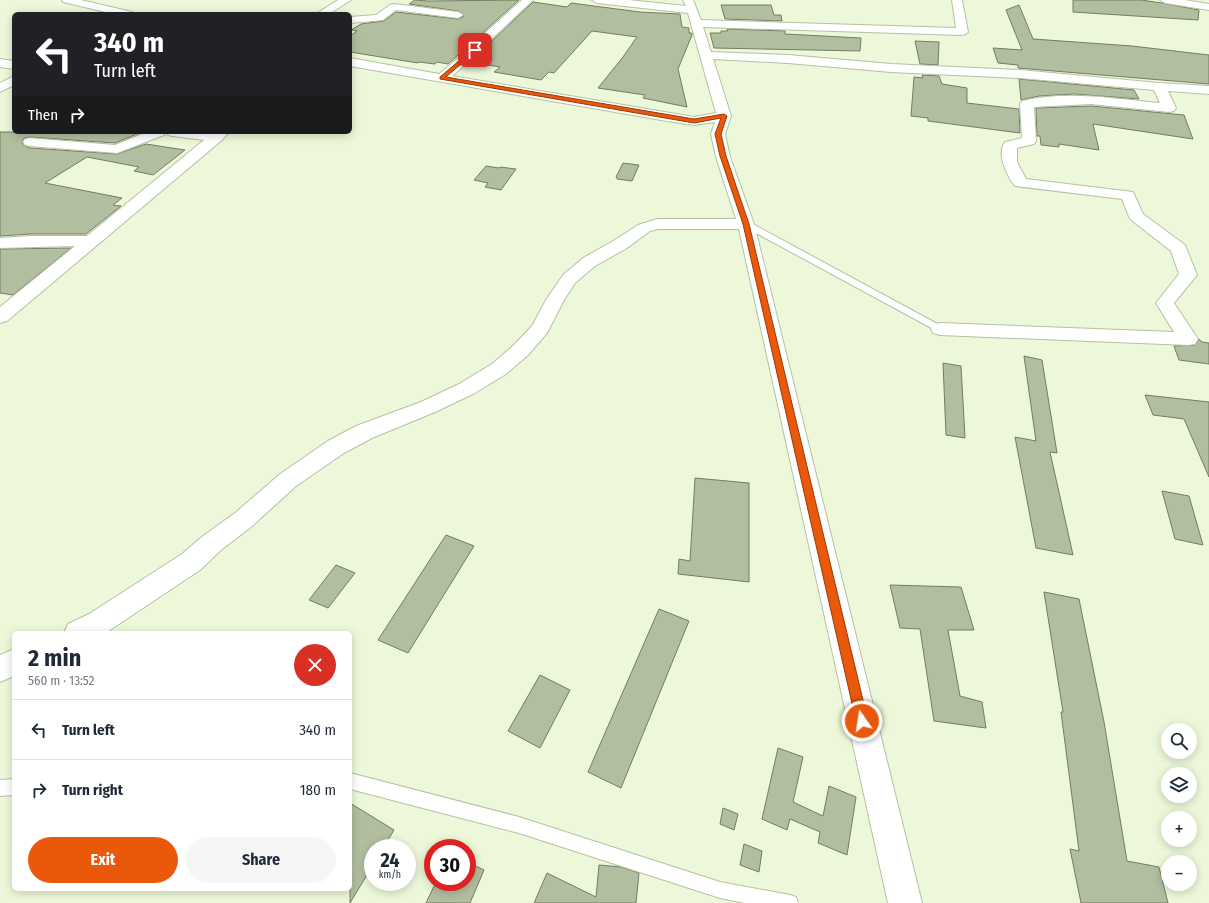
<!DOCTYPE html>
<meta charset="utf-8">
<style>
:root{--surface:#fff;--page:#f6f6f7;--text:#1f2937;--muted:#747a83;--line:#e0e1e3;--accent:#ea580c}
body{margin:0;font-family:"Fira Sans Condensed",sans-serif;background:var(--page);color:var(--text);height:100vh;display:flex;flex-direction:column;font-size:15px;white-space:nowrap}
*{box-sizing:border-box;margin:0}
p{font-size:13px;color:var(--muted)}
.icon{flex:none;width:22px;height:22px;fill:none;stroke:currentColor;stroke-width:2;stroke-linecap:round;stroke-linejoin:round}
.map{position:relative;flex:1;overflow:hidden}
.sheet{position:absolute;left:12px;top:631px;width:340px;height:260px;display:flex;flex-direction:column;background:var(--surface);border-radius:6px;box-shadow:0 2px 10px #0003}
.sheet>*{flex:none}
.hud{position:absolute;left:12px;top:12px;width:340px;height:122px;border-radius:6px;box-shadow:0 2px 10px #0003;background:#202124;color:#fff;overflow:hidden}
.tools{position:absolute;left:1161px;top:723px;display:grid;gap:8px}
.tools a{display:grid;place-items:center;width:36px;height:36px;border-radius:50%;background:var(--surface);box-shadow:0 2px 10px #0003;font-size:20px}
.speed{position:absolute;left:364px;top:839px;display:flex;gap:8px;font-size:20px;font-weight:700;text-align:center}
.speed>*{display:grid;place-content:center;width:52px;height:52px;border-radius:50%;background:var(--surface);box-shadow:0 2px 10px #0003;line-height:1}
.speed small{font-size:10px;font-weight:400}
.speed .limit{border:6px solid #d22;background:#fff;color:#111}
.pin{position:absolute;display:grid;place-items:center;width:34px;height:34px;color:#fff;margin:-17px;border-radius:8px;box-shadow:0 2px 6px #0006}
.me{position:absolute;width:44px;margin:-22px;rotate:347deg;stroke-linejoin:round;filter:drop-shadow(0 0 3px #0008)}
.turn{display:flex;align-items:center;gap:14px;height:84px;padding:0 16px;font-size:18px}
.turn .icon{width:52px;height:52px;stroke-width:2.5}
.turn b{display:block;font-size:28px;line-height:34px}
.then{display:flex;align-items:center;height:38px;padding:0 16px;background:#0003;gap:8px;font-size:15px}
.round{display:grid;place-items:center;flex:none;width:42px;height:42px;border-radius:21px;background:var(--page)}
.head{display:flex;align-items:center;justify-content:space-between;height:68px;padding:0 16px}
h1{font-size:24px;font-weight:700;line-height:30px}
.action{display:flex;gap:8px;margin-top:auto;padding:8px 16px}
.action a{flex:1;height:46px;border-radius:24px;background:var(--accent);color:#fff;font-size:16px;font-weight:700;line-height:46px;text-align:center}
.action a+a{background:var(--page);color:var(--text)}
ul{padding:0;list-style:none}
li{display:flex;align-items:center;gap:12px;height:60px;padding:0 16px;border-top:1px solid var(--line)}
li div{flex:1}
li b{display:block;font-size:15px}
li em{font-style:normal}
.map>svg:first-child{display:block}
.building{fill:#b2bea0;stroke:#737d61}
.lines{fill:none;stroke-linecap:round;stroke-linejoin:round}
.service-casing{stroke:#b5c1a2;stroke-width:2}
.minor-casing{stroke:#b5c1a2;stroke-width:2}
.secondary-casing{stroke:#b5c1a2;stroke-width:2}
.service{fill:#fff;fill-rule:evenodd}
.minor{fill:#fff;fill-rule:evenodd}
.secondary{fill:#fff;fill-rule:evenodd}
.route{fill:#ea580c;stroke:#983908}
</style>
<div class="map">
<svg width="1209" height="903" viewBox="0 0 1209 903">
<rect width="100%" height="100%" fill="#ecf8d9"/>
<g class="building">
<path d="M415,0L428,1L519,0L448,64L437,62L435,64L419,62L418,63L350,52V36L357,31L351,30L361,24L384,21L396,12L458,19L464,16L458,11L409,4Z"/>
<path d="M1073,0H1141L1162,3L1199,10L1198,20L1073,12Z"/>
<path d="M533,2L567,7L571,3L640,12L680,14L682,27L689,28V33H692V35L678,69L687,107L643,98L645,95L598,88L623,57L637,37L592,31L554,73L549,72L541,80L494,72L500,67L470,62Z"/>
<path d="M721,5H771L774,15H781L782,21L725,19Z"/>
<path d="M1019,5L1033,39L1132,46L1209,55V84L1018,68V65L998,63L993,48L1022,50L1006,10Z"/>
<path d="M727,29L785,31V34L861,38L860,51L714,48L710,33H721V31H728Z"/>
<path d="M915,41L939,42L938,65L920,64Z"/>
<path d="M922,75L939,76L942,84L967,88V103L1019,109L1020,133L928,121V118L911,116L914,77L923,78Z"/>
<path d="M1019,79L1134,90L1139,99L1074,94L1039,96L1021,100Z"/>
<path d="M1091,106L1184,115L1193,139L1093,124L1099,150L1059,144V147L1041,145L1040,136H1037L1036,108Z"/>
<path d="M0,132H142L115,143L30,137L24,138L22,143L25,146L30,148L117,154L146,144L185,150L153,175L134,171L139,167L87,157L45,183L122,198L113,205L121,206L86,234H31L0,236Z"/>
<path d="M623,163L639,165L632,181L617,179V178L616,177Z"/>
<path d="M486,166L499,168L500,167L516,169L501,190L485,187L488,183L474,180Z"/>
<path d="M71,248L13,295L0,293V249Z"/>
<path d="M1199,339L1202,342L1209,343V364L1179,360L1174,346L1195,345Z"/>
<path d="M1024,356L1042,360L1057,453L1050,452L1073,555L1036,548L1015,437L1036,441Z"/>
<path d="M943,363L961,366L965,438L946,435Z"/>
<path d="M1145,395L1209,402V477L1184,419L1153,415Z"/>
<path d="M695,478L749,483V582L678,574L679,559L690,561Z"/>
<path d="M1162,491L1189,496L1203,545L1175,539Z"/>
<path d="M446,535L474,546L408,653L378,640Z"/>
<path d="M336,565L355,573L328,608L309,600Z"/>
<path d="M890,585L961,587L974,630H948L960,696L982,702L986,728L934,721L920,629L900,628Z"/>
<path d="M1044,592L1079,599L1104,722L1127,861L1159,867L1168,903H1081L1070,849L1079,851L1061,712H1063Z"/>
<path d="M659,609L689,621L621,788L588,772Z"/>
<path d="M540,675L570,690L540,748L508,731Z"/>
<path d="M778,748L803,757L793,802L823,816L829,786L856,797L847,855L818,843L820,832L790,819L787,830L762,819Z"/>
<path d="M350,803L394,830L383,848H373V865L350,903Z"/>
<path d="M723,808L738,814L734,830L720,824Z"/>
<path d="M744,844L762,851L759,872L740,865Z"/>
<path d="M467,862L484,870L470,903H426L436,882H467Z"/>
<path d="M599,865L621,867L639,873L636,903H534L547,873L596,897Z"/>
</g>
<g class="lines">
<defs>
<g id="service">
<path d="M743,222H749L943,327L945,329L943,331H937L743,226Z"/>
<path d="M350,773L519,817L720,882L790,895L796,897L798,903H745L720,898L519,833L350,789Z"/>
<path d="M14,779V795L0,796V780Z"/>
</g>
<g id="minor">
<path d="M62,0H81L132,12L133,14H114L63,2Z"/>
<path d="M338,0H351L329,14H316Z"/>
<path d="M522,0H533L482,48L479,53L452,76L694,117L716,113L688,13L597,3L592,0H628L686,6L683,0H693L701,20L956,28L952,0H962L968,32L966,34L962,35L703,27L711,52L788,55L891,64L1020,70L1159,83L1209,86V94L1168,91L1176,108L1174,111L1169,112L1091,104L1034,107L1036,141L1034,144L1017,148V162L1026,179L1133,192L1143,214L1185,245L1197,275L1174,303L1198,339L1195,344L1188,345L940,335L933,333L931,329L933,325L940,323L1174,332L1156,303L1179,274L1171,251L1130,219L1122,199L1015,186C1007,176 996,154 1005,142L1022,138L1020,104L1022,101C1067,90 1115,99 1160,103L1154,90L1020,78L891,72L788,63L713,59L731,116L725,134L730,157L754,224L922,903H888L739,229H658L650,231L627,248L595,266L575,283L564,300L547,333L528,355L506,374L473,394L435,412L372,438L344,453L296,486L251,527L221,550L200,570L107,632L105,633H64L68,624L89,614L182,554L203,536L235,513L280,474L328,441L356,426L421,402L459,384L492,364L514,345L532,326L546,300L563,275L583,258L615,240L638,225L657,219H736L716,157L711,134L715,122L694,125L667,121L350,66V58L439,74L470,48L473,44Z"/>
<path d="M394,4L458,12L463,15L458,18L396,10L383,20L350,23V17L376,15L390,5Z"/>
<path d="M0,59L14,61V69L0,67Z"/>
<path d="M14,76V85L0,92V83Z"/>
<path d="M147,132H166L164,135L117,153L30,146L25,145L23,142L25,139L30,138L115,145Z"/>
<path d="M166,132H229L222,140L7,321L0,323V307L75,246L0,248V238L31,236H87L204,140L173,136L168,135Z"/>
<path d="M14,649V676L0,682V655Z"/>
</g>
<path id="secondary" d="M1160,0H1185L1209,4V10L1165,3Z"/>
</defs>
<use href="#service" class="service-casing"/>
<use href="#minor" class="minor-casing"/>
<use href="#secondary" class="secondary-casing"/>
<use href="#service" class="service"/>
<use href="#minor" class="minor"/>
<use href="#secondary" class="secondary"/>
</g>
<path class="route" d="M473,49L477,50L446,77L694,119L724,114L727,116L721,134L726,156L749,224L868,721L866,725L862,727L858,725L856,721L743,224L720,156L715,134L721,118L694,123L440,79V77Z"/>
</svg>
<div class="tools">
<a><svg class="icon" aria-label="search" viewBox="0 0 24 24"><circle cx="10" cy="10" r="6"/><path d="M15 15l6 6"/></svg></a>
<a><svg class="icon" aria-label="layers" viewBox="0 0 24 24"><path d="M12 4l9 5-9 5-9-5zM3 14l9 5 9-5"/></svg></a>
<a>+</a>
<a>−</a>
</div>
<div class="speed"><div>24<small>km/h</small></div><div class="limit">30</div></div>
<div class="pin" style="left:475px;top:50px;background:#d93025"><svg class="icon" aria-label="arrive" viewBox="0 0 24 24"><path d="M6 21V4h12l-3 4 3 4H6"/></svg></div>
<svg class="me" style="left:862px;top:721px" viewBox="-20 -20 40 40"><circle r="17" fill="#ea580c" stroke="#fff" stroke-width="3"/><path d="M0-11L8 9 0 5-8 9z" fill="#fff"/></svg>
<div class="hud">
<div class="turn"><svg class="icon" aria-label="left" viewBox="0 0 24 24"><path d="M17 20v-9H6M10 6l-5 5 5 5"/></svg><div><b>340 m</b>Turn left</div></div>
<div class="then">Then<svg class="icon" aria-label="right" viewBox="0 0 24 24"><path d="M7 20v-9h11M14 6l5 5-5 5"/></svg></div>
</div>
<section class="sheet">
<div class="head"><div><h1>2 min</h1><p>560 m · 13:52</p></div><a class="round" style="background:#d93025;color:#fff"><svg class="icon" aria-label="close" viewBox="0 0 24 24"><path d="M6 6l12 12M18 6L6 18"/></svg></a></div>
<ul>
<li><svg class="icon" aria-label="left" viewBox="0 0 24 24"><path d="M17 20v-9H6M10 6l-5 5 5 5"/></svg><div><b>Turn left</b></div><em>340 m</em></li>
<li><svg class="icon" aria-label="right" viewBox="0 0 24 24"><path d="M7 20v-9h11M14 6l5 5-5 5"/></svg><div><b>Turn right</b></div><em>180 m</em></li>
</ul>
<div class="action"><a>Exit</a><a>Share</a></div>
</section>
</div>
